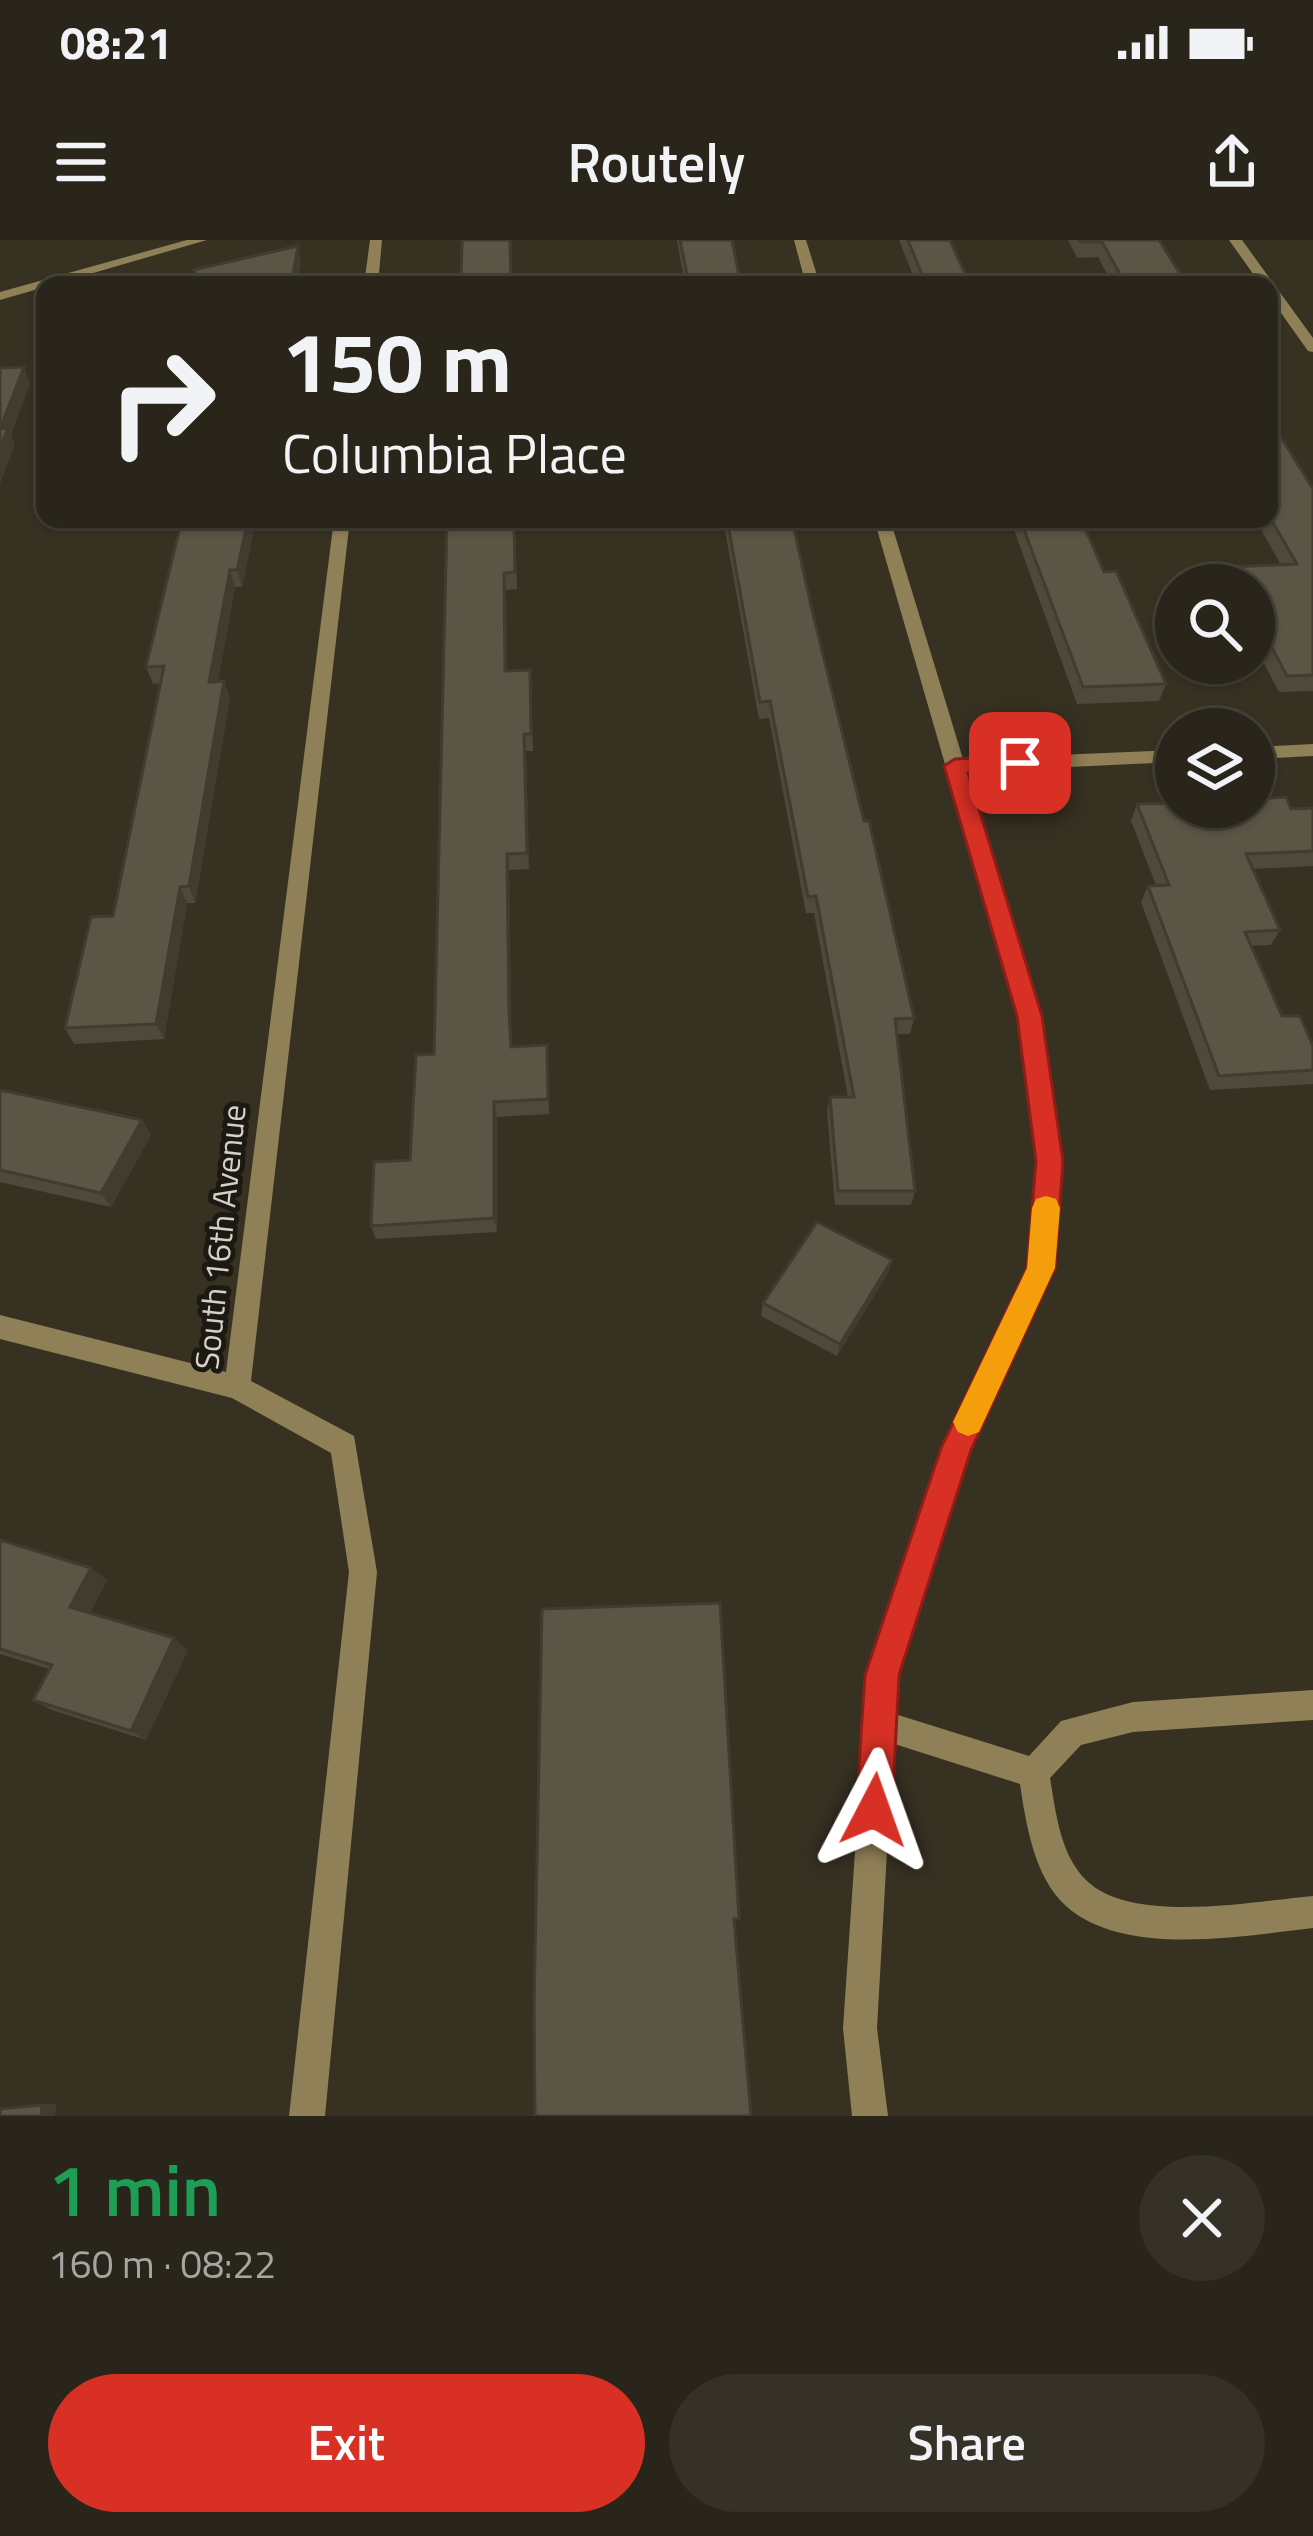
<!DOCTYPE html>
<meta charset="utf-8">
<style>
:root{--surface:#29251a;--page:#353127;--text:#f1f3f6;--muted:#a5a5a2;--line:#454239;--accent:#d93025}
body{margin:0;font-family:"Titillium Web",sans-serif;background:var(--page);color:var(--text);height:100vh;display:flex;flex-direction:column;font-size:45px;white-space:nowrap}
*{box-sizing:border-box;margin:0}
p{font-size:39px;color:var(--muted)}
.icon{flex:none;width:66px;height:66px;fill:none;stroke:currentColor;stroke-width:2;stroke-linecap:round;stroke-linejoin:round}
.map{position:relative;height:1876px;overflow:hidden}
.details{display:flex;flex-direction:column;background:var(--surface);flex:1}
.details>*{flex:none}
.guide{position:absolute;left:36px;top:36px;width:1242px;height:252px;border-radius:24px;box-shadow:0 3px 9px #0004,0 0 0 3px var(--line);background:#29251a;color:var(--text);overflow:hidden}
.fabs{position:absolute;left:1155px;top:324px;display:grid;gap:24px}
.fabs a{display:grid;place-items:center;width:120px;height:120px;border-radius:50%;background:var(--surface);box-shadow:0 3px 9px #0004,0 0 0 3px var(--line);font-size:60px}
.pin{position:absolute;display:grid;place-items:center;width:102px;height:102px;color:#fff;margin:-51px;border-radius:24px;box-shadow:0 6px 18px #0006}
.me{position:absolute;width:132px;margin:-66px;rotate:4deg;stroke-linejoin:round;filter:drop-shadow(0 0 9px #0008)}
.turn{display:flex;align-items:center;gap:42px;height:252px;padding:0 48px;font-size:54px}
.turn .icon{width:156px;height:156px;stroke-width:2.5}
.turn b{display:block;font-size:84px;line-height:102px}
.round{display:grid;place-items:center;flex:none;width:126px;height:126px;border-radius:63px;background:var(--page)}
.summary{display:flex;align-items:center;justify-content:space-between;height:204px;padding:0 48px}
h1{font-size:72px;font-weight:600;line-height:90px;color:#1e9e55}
.button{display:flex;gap:24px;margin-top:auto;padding:24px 48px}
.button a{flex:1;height:138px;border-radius:72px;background:var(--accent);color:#fff;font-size:48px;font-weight:600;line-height:138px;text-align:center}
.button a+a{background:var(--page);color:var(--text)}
.status{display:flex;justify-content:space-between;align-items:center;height:84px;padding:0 60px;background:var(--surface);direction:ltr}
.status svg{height:33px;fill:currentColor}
header{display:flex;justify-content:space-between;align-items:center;height:156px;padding:0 48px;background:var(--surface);font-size:54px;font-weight:600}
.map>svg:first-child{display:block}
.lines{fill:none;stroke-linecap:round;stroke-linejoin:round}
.service{fill:#908057;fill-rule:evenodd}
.minor{fill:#908057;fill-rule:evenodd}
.tertiary{fill:#908057;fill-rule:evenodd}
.wall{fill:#4e493b}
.shaded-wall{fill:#403c30}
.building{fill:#5b5545;stroke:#403c30;stroke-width:3}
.route{fill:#d93025;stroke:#8d1f18;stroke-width:3}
.slow{fill:#f59e0b}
.labels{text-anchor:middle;stroke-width:10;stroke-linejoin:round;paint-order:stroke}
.street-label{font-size:33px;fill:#d5d1c8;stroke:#1c1912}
</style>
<div class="status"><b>08:21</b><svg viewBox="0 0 49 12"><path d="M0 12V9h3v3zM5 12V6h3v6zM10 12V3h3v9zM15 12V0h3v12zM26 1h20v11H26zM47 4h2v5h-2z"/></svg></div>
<header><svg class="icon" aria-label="menu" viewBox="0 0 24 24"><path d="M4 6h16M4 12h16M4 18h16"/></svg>Routely<svg class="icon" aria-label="share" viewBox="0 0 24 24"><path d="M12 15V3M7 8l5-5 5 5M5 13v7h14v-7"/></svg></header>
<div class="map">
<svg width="1313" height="1876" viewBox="0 0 1313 1876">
<rect width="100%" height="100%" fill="#373122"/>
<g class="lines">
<path class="service" d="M1313,1450V1480L1133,1492L1081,1505L1050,1538C1056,1573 1060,1615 1087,1641C1133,1685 1255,1661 1313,1656V1688C1242,1696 1124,1718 1066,1666C1034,1637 1026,1584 1020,1544L879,1499L868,1495L864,1484L868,1473L879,1469L1029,1516L1061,1481L1133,1462Z"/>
<g class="minor">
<path d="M187,0H207L0,60V52Z"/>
<path d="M370,0H382L378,45H364Z"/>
<path d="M794,0H806L820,45H806Z"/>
<path d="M334,279H350L251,1141L354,1196L377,1332L325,1876H289L349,1332L331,1213L232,1158L0,1099V1075L226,1132Z"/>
<path d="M874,279H890L963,519L1176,510V522L966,532L1040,776L1062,921L1054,1028L969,1210L897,1435L877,1788L888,1876H852L843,1788L867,1435L942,1208L1028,1028L1038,921L1018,776Z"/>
<path d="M1313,504V516L1254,519V507Z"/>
</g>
<path class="tertiary" d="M1229,0H1242L1313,98V112L1308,111L1269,56V45H1261Z"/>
</g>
<g class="wall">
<path d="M677,0H732L741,45H685Z"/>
<path d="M899,0H950L970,45H917Z"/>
<path d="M1068,0H1159L1187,45H1113L1098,17L1077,18Z"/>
<path d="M301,22L297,45H197L193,30Z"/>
<path d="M1269,178L1313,249V451L1279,452L1254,405V345L1222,344L1229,327L1281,325L1255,279H1269Z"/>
<path d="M256,279L242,347H235L218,441L230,458L195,663H187L164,799L74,804L65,788L113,676L161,443L153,444L146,427Z"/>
<path d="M447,279H515L517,349L506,350L507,431L531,447L533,511H526L529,629L509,630L511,786L512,807L548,820L549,874L497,877V992L376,999L371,986L410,920L434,814Z"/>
<path d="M723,279H792L811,366L914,778L910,794H897L915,951L911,965H835L827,871L830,857H848L814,673H806L769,478L759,479Z"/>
<path d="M1010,279H1081L1104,332L1166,444L1159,461L1077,464Z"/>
<path d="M1137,564L1313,568V626L1253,629L1280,690L1271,705L1252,706L1282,776L1313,806V844L1210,850L1141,662L1148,646L1156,645L1131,581Z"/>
<path d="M0,850L142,880L151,895L111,967L0,942Z"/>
<path d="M892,1020L888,1033L837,1116L761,1076L763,1063Z"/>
<path d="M0,1300L107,1340L90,1373L188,1410L146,1500L52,1470L33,1460L49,1429L0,1414Z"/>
</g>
<g class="shaded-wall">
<path d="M298,6L301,22L297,45H291Z"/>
<path d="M24,127L30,144L11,195L15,205L0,244V189Z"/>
<path d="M248,279H256L242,347L237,330Z"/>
<path d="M230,330L235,347L215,459L209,442Z"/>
<path d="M504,333L506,350L507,448L505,431Z"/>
<path d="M224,441L230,458L195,663L189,646Z"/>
<path d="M524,494L526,511L529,629L527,613Z"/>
<path d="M507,614L509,630L511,786L513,822L509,771Z"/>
<path d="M180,647L187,663L164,799L156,784Z"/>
<path d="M494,862L497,877V992L494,978Z"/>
<path d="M142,880L151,895L111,967L101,953Z"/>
<path d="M892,1020L888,1033L837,1116L840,1104Z"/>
<path d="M91,1328L107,1340L87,1379L70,1367Z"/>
<path d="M174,1398L188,1410L146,1500L131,1491Z"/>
<path d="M57,1863L55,1876H41L42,1865Z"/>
</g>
<g class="building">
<path d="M462,0H510L511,45H461Z"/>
<path d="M680,0H732L741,45H689Z"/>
<path d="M908,0H950L970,45H926Z"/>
<path d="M1079,0H1159L1187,45H1126L1102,2H1081Z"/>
<path d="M298,6L291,45H205L193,30Z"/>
<path d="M24,127L0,189L8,188L0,209V128Z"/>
<path d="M1269,178L1313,249V435L1287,436L1254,374V345H1239L1229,327L1297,324L1269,276Z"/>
<path d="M182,279H248L237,330H230L209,442L224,441L189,646L180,647L156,784L65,788L91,677L113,676L164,426L146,427Z"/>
<path d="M447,279H514L515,332L504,333L505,431L530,430L531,494H524L527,613L507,614L509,771L511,807L547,805L548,859L494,862V978L371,986L374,922L410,920L416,815L434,814Z"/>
<path d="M727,279H792L811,366L864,581H869L914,778L895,779L915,951H838L830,857H854L816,656L808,657L770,461L760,462Z"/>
<path d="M1020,279H1081L1104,332L1116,331L1166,444L1083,447Z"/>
<path d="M1286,557L1291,569L1313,568V611L1246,614L1280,690L1245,692L1282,776H1300L1313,806V830L1219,836L1148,646L1169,645L1137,564L1176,563V567H1254V559Z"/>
<path d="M0,850L142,880L101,953L0,930Z"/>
<path d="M817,982L892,1020L840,1104L763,1063Z"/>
<path d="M0,1300L91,1328L70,1367L174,1398L131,1491L33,1460L52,1425L0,1409Z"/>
<path d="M720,1363L739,1679H734L751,1876H535L534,1765L542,1369Z"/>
<path d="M42,1865L41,1876H0V1869Z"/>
</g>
<path class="route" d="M1020,516L1031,523L1027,528L968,533L1042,776L1063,921L1055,1028L971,1210L899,1435L892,1570L886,1583L874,1588L861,1583L856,1570L865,1435L941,1208L1027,1028L1036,921L1017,776L944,526L955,519Z"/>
<path class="slow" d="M1046,956L1056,959L1060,968L1055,1028L979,1192L968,1196L958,1192L953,1182L1027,1028L1032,968L1036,959Z"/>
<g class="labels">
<g class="street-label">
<text transform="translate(220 997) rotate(-84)" y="12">South 16th Avenue</text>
</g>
</g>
</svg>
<div class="fabs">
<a><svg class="icon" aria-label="search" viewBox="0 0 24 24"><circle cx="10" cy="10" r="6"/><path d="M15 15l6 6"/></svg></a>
<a><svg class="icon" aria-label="layers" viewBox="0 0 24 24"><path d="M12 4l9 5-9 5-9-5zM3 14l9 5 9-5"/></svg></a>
</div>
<div class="pin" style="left:1020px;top:523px;background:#d93025"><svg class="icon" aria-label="arrive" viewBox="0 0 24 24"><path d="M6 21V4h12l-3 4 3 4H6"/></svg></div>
<svg class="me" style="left:874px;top:1570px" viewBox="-20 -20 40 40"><path d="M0-17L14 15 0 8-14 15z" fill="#d93025" stroke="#fff" stroke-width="4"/></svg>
<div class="guide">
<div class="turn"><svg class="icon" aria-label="right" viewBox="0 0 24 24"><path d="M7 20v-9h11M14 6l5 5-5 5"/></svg><div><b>150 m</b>Columbia Place</div></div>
</div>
</div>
<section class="details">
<div class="summary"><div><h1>1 min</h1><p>160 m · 08:22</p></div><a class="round"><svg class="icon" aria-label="close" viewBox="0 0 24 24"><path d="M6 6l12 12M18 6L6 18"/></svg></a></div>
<div class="button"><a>Exit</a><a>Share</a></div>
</section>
